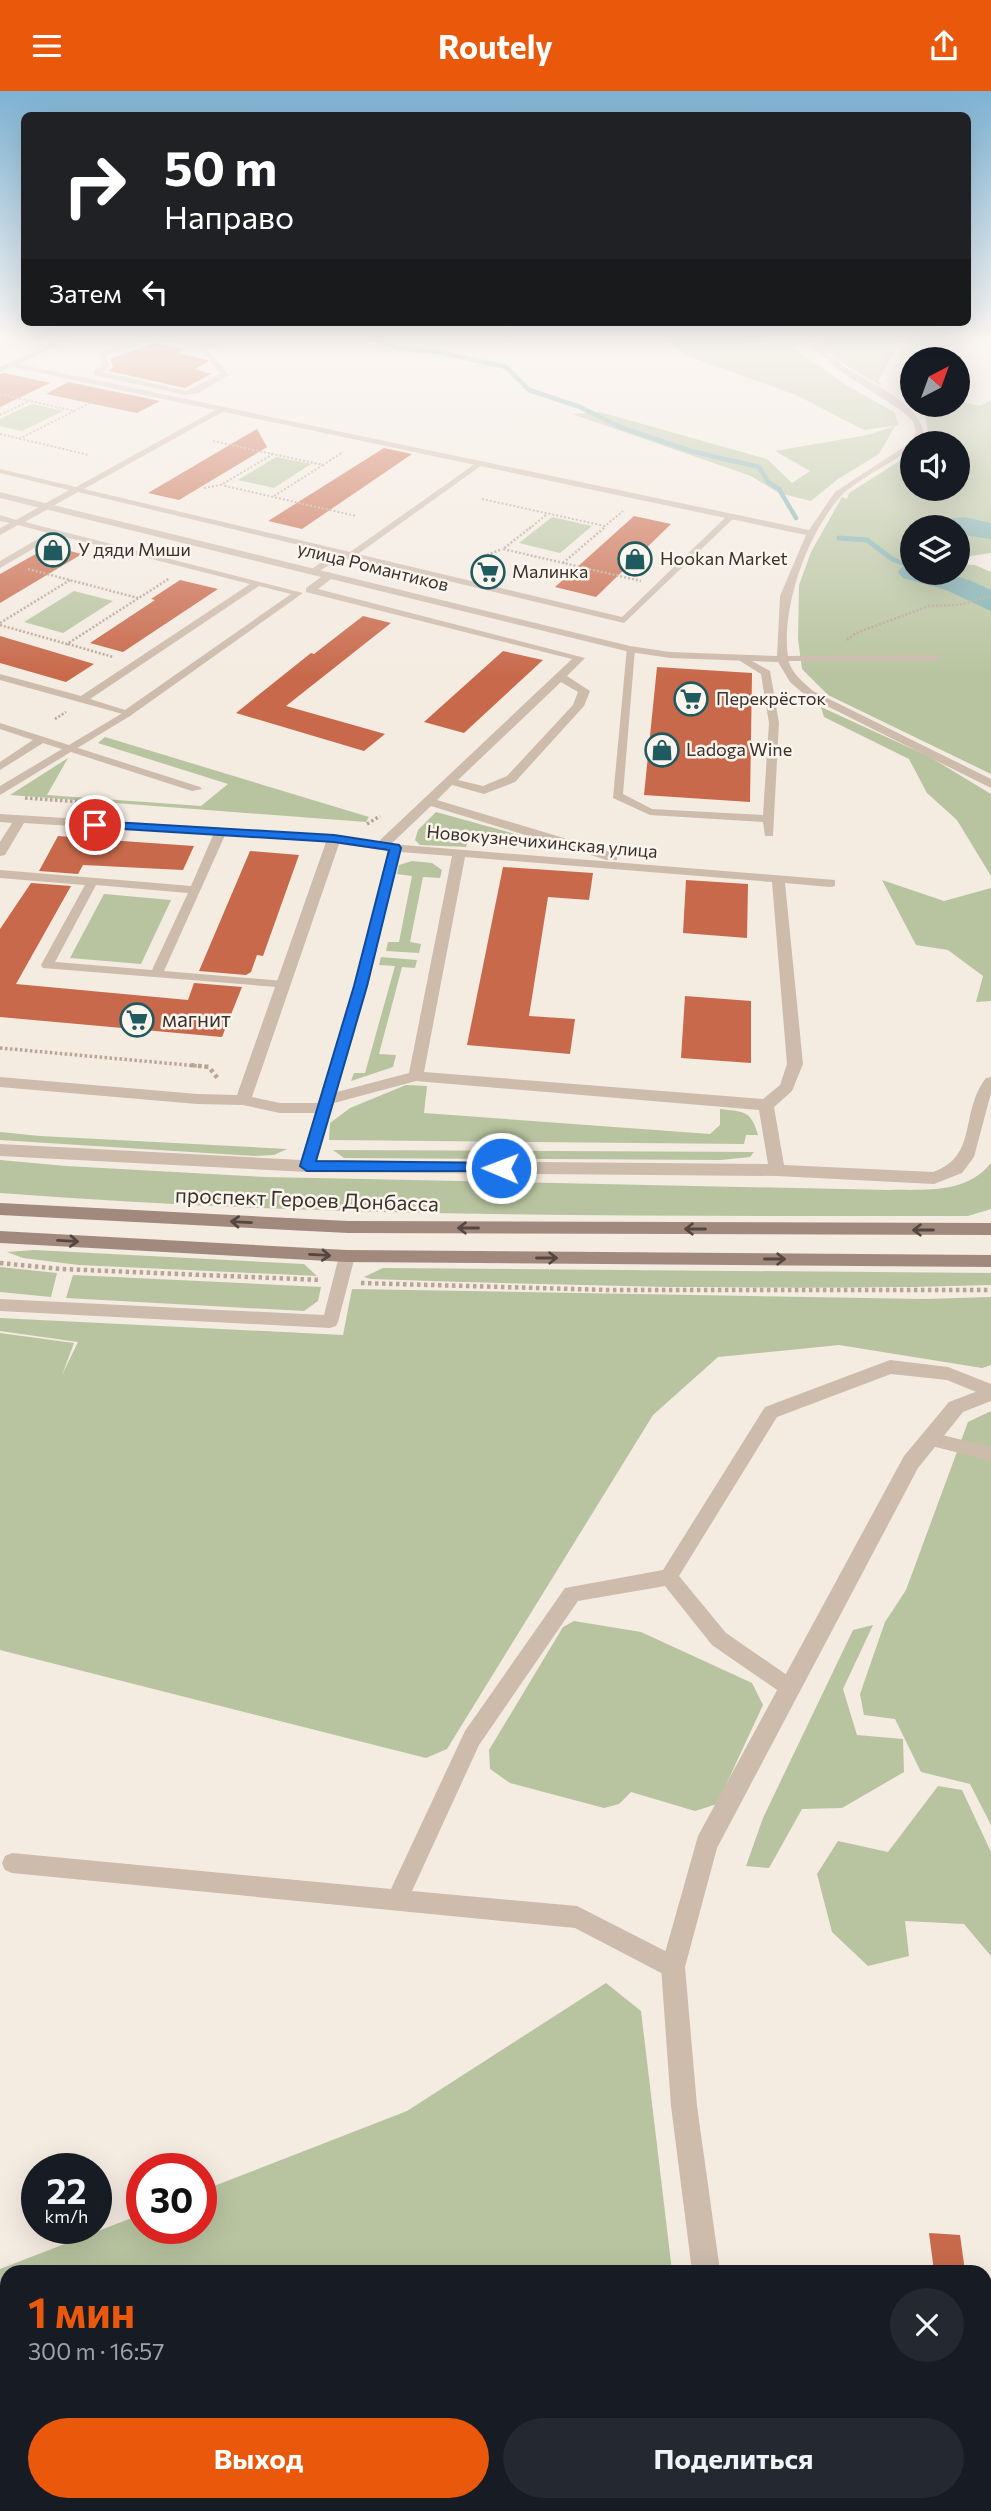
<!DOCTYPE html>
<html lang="ru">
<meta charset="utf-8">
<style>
:root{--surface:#171b24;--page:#242831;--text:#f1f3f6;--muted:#9ea1a6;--accent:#ea580c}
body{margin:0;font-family:Commissioner,sans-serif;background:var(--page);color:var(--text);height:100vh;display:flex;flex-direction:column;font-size:26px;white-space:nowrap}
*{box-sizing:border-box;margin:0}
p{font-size:23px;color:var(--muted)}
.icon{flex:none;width:38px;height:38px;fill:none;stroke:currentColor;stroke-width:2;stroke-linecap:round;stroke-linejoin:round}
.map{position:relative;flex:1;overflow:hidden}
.drawer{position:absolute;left:0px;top:2174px;width:992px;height:247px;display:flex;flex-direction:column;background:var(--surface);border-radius:21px 21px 0 0;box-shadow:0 7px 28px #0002}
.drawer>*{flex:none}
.guide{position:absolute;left:21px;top:21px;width:950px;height:214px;border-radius:10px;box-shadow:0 7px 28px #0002;background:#202124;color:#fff;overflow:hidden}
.needle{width:46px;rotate:41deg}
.tools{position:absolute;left:900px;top:256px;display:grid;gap:14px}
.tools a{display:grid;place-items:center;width:70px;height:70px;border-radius:50%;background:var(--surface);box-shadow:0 7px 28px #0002;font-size:35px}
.speed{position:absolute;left:21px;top:2062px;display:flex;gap:14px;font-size:35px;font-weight:700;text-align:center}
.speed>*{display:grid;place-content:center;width:91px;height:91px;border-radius:50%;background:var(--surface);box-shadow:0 7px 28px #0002;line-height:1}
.speed small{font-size:18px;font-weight:400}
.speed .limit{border:10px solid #d22;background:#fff;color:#111}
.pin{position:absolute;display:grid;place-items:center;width:60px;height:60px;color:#fff;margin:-30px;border:4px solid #fff;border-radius:50%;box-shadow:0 2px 7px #0007}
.me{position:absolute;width:77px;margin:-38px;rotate:271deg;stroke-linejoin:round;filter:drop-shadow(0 0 5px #0008)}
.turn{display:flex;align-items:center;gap:24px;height:147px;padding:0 28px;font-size:32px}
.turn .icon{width:91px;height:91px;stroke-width:2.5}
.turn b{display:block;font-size:49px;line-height:60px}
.then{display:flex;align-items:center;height:66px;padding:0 28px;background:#0003;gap:14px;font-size:26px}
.round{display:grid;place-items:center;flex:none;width:74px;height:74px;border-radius:37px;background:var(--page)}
.head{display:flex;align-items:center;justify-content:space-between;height:119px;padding:0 28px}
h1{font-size:42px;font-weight:700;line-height:52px;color:var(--accent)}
.button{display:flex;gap:14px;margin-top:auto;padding:14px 28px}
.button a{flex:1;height:80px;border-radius:42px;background:var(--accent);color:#fff;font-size:28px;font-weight:700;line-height:80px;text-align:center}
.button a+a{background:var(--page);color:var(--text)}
header{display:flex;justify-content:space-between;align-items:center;height:91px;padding:0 28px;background:var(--accent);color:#fff;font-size:32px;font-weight:700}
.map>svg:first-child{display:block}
.green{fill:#b8c4a0}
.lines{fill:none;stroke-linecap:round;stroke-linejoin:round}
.stream-far1{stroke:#7fb0b2;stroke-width:4.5}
.stream{stroke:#7fb0b2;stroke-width:5}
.river{fill:#7fb0b2;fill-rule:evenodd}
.building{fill:#c8694b}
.path-far3{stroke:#b9a596;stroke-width:2;stroke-dasharray:2 2;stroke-linecap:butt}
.path-far2{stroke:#b9a596;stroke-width:2.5;stroke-dasharray:2 2;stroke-linecap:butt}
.path-far1{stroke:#b9a596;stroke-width:3.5;stroke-dasharray:2.5 2.5;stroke-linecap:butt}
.path{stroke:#b9a596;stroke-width:4.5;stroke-dasharray:3.5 3.5;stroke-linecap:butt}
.lane{fill:#cdbbac;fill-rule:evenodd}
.street{fill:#cdbbac;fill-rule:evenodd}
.secondary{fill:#a18a7d;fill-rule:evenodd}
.oneway{stroke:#544640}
.route{fill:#1a73e8;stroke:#114b97;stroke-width:2}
.labels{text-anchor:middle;stroke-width:5;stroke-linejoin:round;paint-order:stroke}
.far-poi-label{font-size:18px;fill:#3b302b;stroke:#fbf5ee;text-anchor:start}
.far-street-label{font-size:18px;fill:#3b302b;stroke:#fbf5ee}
.poi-label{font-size:21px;fill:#3b302b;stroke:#fbf5ee;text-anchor:start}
.street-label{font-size:21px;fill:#3b302b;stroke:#fbf5ee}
</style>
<header><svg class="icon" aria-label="menu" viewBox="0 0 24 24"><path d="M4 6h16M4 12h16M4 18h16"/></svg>Routely<svg class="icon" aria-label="share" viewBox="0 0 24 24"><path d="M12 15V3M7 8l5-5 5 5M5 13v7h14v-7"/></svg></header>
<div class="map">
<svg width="991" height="2420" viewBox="0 0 991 2420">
<rect width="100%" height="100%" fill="#f4ebe1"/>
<g class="green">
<path d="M660,247H748L790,254L846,294L894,321L899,334L864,339L796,304L690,266Z"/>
<path d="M814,247H973L948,256L899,252L878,290L882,293L879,294L839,270Z"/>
<path d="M991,309V462L957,467V436H912V481H957V473L975,474L991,481V683L828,604L802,578L798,548L799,494L811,461L842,406L847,408L849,402L912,362V397H957V352H923L929,346L924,319L932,316L931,313H957V310L980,315Z"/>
<path d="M32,313L63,320L22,340L0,335V328Z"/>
<path d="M600,321L767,368L792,392L810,380L775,360L868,344L895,335L879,363L838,388L811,410L779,402L751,385L572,323Z"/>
<path d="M276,366L311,373L274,397L238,389Z"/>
<path d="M552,426L592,435L560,462L519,452Z"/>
<path d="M74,500L113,510L63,542L24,531Z"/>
<path d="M821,616L930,666L991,703V785L957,729L927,702L909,668L824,626Z"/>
<path d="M105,646L369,726L366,731L10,704L68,667L47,704L201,715L228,693L98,652Z"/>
<path d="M436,721L551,753L469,747L466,756L420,754L415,749L418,739Z"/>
<path d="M412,770L432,772L442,779L440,787L423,786L410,851L421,853L419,862L386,860L388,851H399L412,785L397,783L399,774Z"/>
<path d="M882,789L944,810L991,797V910L976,911L983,885L948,859L916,854Z"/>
<path d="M104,803L171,809L141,873L70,867Z"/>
<path d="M381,866L417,869L415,877L402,876L379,963L396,964L393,976L351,990L354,982H365L395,875L379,874Z"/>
<path d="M406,994L427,995L424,1022L710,1043L720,1034V1018C744,1021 751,1019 758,1044H746L744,1053L329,1049L330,1032L350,1017Z"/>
<path d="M0,1041L40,1045L287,1058L274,1064L254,1065L0,1049Z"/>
<path d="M333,1059L754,1061L750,1066L721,1069L344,1067Z"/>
<path d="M0,1069L66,1075L265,1086L888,1099C925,1098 965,1104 991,1072V1118L968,1125C645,1125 322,1127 0,1102Z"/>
<path d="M34,1159L304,1173L317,1185L79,1174L23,1167L7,1161Z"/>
<path d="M0,1176L57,1182L51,1206L0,1201Z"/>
<path d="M383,1177L991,1182V1194C784,1200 577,1195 371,1188L364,1186Z"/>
<path d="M73,1184L321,1196L318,1210L304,1220L66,1207Z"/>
<path d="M352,1198L925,1208L991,1206V1274L982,1277L839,1254L718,1266L653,1324L447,1658L426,1667L0,1559V1242L74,1252L62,1284L78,1251L0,1240V1227L343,1244Z"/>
<path d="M991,1320V1734L970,1693L921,1681L895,1628L864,1624L860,1603L885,1531L906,1499L968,1331Z"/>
<path d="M574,1530L641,1541L752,1592L763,1614L717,1713L695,1720L631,1701L619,1713L604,1717L510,1692L490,1678L489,1659L563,1536Z"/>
<path d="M873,1534L843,1598L857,1644L903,1648L904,1681L842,1717L802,1718L769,1777L746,1775L763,1727L853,1539Z"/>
<path d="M938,1695L962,1699L991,1761V1865L964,1833L905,1830L909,1865L868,1875L832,1841L817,1783L838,1750L888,1761Z"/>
<path d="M606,1892L641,1920L672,2180H7V2413H700V2420H0V2178L142,2123V2137H201V2100L407,2020Z"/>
</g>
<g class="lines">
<path class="stream-far1" d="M371,247L397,257L437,261L506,276L529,299L580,316L620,336L691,360L759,376L768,391L779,398L796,427"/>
<path class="stream" d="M839,447L867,449L892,468L910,475"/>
<g class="river">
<path d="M964,426L991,432V448L957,443V436H921L925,430Z"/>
<path d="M912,473V481C945,481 961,484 991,499V520L946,499L903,487L898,481L903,475Z"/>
</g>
</g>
<g class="building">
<path d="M154,252L187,258L179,262L207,269L208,271L195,278L211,283L185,297L109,280L113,276L110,268Z"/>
<path d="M4,282L50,292L0,316V283Z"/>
<path d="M68,291L160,310L137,322L46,303Z"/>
<path d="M257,338L267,356L179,409L148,402Z"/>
<path d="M384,357L412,363L302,438L268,430Z"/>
<path d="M634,425L671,433L596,506L555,496Z"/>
<path d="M50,455L82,463L0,512V483Z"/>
<path d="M180,489L218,498L123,561L90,552L155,509L151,508Z"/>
<path d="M363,525L391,532L286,615L385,643L364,660L236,622L311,562L314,563Z"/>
<path d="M0,545L27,553L94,573L66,591L0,572Z"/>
<path d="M503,560L543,569L464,642L424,631Z"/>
<path d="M657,576L752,582L750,711L644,704Z"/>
<path d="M58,745L136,751L194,755L183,779L83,774L78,783L39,780Z"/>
<path d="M250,760L299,764L263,865L257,864L251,881L246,884L199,880Z"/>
<path d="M503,776L593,782L589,809L548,806L529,925L575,928L570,963L467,954Z"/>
<path d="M686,789L748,793L747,847L683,842Z"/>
<path d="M31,792L71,795L16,893L188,909L194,892L242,896L222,946L0,926V838Z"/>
<path d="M685,905L751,910V972L681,967Z"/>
<path d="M929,2142L960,2144L965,2180H934Z"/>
</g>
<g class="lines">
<g class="path-far3">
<path d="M882,281L896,252L938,254"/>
<path d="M0,303L74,320L96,309"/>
<path d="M0,324L29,310"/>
<path d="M0,343L89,364"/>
<path d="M19,348L74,320"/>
<path d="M213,350L323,374L343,361"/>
<path d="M273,363L221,394L356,425"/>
<path d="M204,397L221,394"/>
<path d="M274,405L323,374"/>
<path d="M482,408L605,435L623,420"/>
<path d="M529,438L547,423"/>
</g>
<g class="path-far2">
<path d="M531,436L503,458L641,490"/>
<path d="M487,464L502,458"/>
<path d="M563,472L605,436"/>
<path d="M28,478L138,507"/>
<path d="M0,532L70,489"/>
<path d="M0,534L67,553L170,487"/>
<path d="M847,549L856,542L929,515L959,514L991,505"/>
<path d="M68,553L113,566"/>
<path d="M55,628L66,621"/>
</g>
<g class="path-far1">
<path d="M25,707L97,712"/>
<path d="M367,733L380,725"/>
<path d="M0,957L209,976"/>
</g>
<g class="path">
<path d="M191,974L209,976L219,989"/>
<path d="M0,1172L61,1178L321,1189"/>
<path d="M361,1192L608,1199H991"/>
</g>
<g class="lane">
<path d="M142,247H165L194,254L214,252L213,247H219L220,254L207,258L229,284L199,302L186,304L94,284V280L102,274L99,262ZM154,249L201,258L221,283L186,300L103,281L110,275L105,264Z"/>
<path d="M973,247H982L958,256L957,260L952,259L953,254Z"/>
<path d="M221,316L224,320L84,398L350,461L479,370L482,374L358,463L622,526L729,423L736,425L624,532L352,467L331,473L316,482L312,479L313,477L325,469L341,464L78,401L25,431L303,502L130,625L0,589V583L81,605L250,493L57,444L0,477V470L48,442L18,434L0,444V437L10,432L0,430V424L16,429L69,399L0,382V378L76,396ZM259,495L291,503L125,619L90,608Z"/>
<path d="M627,556L635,558L623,703L652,718L763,724L769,632L761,583L737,568L745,566L770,580L779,632L773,745H765L763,731L650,724L613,707Z"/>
<path d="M782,565L935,564L940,567L935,570H779V566Z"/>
<path d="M0,632L200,696L202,698L192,700L43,652L0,679V671L33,649L0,638Z"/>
<path d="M220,739L226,742L164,880L284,890L289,891V897L43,877L41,874L85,794L0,787V779L191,795L214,742ZM96,794L188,802L152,879L55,871Z"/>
<path d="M347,1159L355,1165L338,1231L336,1235L330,1237L0,1220V1208L324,1224L339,1165Z"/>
<path d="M890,1269L948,1276L991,1293V1307L947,1289L891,1283L777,1326L679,1485L726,1542L797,1591L800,1597L797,1603L790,1606L783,1603L712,1554L665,1495L578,1510L479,1654L412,1800L577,1815L681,1868L684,1876L681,1884L673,1887L665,1884L575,1837L12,1782L5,1779L2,1772L5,1765L12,1762L391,1798L465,1640L565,1497L663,1479L765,1316Z"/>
<path d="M930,1341L991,1356V1370L924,1353L921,1348L924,1343Z"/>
<path d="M816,2413H845L847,2420H818Z"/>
</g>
<g class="street">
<path d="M65,247H75L19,273L809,439L835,401L910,352L916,341L913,330L902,320L837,278L804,247H812C823,257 834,268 845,276C871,293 916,310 924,341L918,352H912V358C893,370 854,391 840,406C807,444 781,516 788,566C789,580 803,591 813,600L991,688V697L805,604L790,591L778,571L670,567L630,561L331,488L318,498L585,567L567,585L590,600L584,615L515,691L484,703L452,694L437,709L617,763V769H607L431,715L391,753L835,789V795L830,796L785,792L803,973L792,1000L774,1016L784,1074L933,1081C979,1065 959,1022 986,987L991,986V1002L974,1066L962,1082L934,1093L777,1085L307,1081L0,1065V1053L301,1069L315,1022H280L243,1014L197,1013L0,996V986L197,1003L237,1004L326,751L24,732L5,764L0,765V751L12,732L0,731V723L334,744L378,751L572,568L306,501V497L321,486L0,407V401L630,555L670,561L777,565L780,505L806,444L12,276L0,281V276ZM561,591L578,601L573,614L507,685L483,695L458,689ZM339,753L388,760L354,895L318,1012H280L252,1006ZM400,761L452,765L409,982L337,1001L368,895ZM465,766L772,791L787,973L780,994L763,1008L424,981ZM416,990L759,1019L768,1073L317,1069L334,1012Z"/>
<path d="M126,620L132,623L130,625L0,704V695Z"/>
<path d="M991,1295V1310L963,1321L918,1377L717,1757L685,1876L697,2015L720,2180H692L671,2015L661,1876L698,1745L904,1365L949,1311Z"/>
<path d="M726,2413H756L757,2420H727Z"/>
</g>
<g class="secondary">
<path d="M0,1112L348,1130L991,1132V1144L348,1142L0,1124Z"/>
<path d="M0,1140L347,1159L991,1164V1176L347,1171L0,1152Z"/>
</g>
</g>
<defs><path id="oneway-shaft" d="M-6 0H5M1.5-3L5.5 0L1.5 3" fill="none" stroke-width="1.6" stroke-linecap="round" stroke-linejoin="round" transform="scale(1.75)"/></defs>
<g class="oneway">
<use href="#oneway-shaft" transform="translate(241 1131) rotate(-177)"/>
<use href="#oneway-shaft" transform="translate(468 1137) rotate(-180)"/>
<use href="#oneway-shaft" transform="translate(695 1138) rotate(-180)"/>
<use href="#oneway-shaft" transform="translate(923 1139) rotate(-180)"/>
<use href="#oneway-shaft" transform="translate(68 1150) rotate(3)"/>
<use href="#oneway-shaft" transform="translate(320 1164) rotate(3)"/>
<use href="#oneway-shaft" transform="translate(547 1167)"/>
<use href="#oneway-shaft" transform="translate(775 1168)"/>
</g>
<linearGradient id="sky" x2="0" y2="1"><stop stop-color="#7eb2d2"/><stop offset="0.42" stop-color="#faf6f2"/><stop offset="1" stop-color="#faf6f2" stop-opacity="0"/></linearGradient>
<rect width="991" height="586" fill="url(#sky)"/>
<path class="route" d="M95,730L334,744L399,754L401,757L367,895L316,1070L501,1072L508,1077L506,1080H307L300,1075L354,895L389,759L334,751L91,736V731Z"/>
<defs>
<symbol id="shop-ring" viewBox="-11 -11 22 22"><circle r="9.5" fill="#fbf5ee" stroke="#1f5a5e" stroke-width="1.5"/><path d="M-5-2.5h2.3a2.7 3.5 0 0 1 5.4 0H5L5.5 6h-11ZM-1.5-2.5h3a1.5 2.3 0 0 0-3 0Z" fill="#1f5a5e"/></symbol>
<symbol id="supermarket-ring" viewBox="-11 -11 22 22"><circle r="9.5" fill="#fbf5ee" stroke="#1f5a5e" stroke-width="1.5"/><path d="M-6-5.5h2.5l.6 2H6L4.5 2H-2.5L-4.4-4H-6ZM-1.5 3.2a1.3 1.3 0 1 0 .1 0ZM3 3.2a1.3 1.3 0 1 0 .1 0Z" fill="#1f5a5e"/></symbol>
</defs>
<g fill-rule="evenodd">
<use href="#shop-ring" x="34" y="440" width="38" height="38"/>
<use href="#shop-ring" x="616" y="449" width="38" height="38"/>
<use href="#supermarket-ring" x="469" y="462" width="38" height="38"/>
<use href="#supermarket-ring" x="672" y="589" width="38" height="38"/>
<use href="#shop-ring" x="643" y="640" width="38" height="38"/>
<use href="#supermarket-ring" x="118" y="910" width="38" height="38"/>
</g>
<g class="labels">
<g class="far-poi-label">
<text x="78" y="465">У дяди Миши</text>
<text x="660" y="474">Hookan Market</text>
<text x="512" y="487">Малинка</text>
<text x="716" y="614">Перекрёсток</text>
<text x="686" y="665">Ladoga Wine</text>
</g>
<g class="far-street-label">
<text transform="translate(373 476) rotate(14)" y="6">улица Романтиков</text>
<text transform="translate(542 751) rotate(5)" y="6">Новокузнечихинская улица</text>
</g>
<g class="poi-label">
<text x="162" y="936">магнит</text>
</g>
<g class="street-label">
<text transform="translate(307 1109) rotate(2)" y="7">проспект Героев Донбасса</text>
</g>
</g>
</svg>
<div class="tools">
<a><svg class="needle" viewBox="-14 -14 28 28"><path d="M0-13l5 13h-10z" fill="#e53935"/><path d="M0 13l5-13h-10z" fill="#9ea1a6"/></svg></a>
<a><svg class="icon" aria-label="sound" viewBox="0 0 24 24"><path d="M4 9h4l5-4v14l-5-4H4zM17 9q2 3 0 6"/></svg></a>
<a><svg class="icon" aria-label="layers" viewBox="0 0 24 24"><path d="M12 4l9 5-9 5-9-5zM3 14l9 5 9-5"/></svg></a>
</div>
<div class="speed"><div>22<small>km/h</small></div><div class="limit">30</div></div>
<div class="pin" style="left:95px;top:734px;background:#d93025"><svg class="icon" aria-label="arrive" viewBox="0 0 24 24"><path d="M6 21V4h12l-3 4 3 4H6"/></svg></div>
<svg class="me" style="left:501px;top:1077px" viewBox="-20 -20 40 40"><circle r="17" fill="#1a73e8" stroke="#fff" stroke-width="3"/><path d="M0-11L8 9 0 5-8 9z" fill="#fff"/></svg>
<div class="guide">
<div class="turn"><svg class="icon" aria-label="right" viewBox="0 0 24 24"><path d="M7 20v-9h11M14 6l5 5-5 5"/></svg><div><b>50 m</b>Направо</div></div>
<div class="then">Затем<svg class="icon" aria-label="left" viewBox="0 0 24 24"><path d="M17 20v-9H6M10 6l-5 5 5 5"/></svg></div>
</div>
<section class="drawer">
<div class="head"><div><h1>1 мин</h1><p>300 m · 16:57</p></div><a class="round"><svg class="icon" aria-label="close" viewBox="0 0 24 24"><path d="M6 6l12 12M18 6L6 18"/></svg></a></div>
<div class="button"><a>Выход</a><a>Поделиться</a></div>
</section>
</div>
